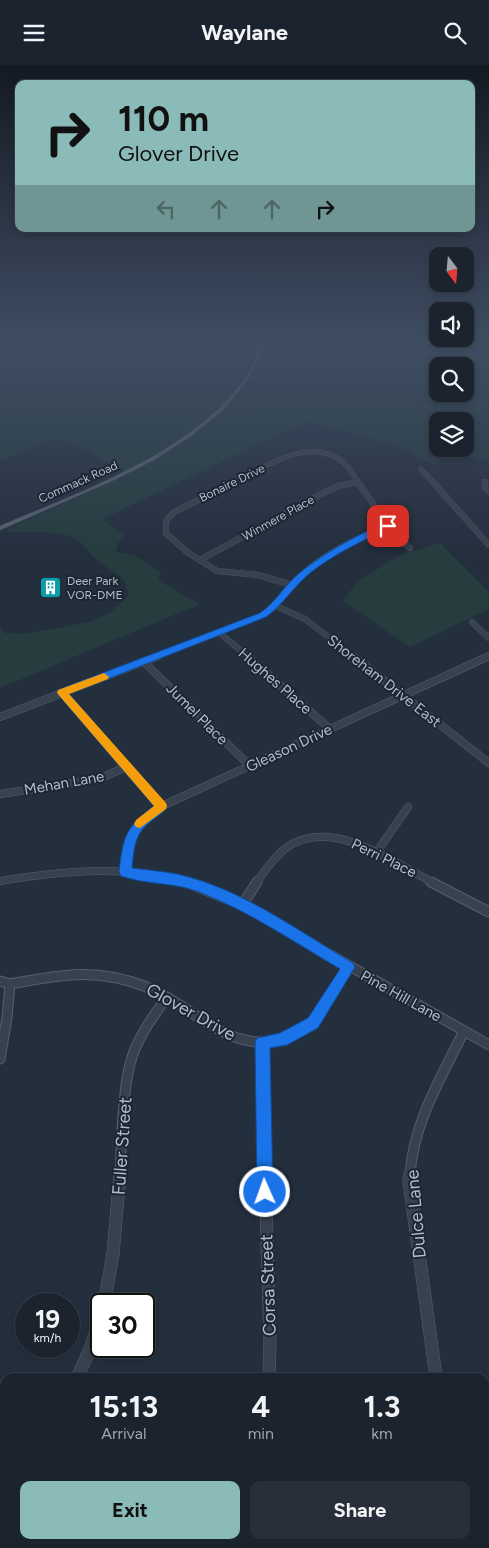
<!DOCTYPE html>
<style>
:root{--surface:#1b232e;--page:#282f3a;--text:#f1f3f6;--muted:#a0a4aa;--line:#39404a;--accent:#8bbbb9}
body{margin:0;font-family:Figtree,sans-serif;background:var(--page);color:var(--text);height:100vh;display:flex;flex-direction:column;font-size:19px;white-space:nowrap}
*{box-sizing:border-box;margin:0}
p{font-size:16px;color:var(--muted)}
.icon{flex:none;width:28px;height:28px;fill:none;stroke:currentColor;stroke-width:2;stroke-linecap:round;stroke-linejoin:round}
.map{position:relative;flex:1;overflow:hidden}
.details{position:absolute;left:0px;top:1308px;width:490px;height:176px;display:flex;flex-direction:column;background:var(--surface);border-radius:15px 15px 0 0;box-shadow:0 2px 8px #0003,0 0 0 1px var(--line)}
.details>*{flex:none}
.guide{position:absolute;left:15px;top:15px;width:460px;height:152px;border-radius:10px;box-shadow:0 2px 8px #0003,0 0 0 1px var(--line);background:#8bbbb9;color:#111;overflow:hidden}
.needle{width:32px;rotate:164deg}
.buttons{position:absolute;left:429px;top:182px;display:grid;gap:10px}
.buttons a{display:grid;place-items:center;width:45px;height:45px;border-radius:10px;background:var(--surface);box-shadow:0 2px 8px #0003,0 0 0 1px var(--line);font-size:25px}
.speed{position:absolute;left:15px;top:1228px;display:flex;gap:10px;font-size:25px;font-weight:700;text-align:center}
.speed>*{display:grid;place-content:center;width:65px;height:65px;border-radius:50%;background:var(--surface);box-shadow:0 2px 8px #0003,0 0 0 1px var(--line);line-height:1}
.speed small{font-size:12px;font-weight:400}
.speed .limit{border:2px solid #111;border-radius:8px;background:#fff;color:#111}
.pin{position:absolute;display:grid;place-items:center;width:42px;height:42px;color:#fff;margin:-21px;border-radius:10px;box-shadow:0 2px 8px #0006}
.me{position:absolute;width:55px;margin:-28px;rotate:358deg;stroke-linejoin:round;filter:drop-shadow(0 0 4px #0008)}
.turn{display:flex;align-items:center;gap:18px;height:105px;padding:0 20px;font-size:22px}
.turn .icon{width:65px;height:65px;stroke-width:2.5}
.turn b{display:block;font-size:35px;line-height:42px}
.lanes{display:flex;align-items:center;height:48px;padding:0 20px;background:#0003;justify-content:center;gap:25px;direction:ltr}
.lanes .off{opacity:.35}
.eta{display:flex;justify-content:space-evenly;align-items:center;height:85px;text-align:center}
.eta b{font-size:30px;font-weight:700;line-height:35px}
.action{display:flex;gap:10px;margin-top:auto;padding:10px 20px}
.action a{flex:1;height:58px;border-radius:10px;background:var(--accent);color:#111;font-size:20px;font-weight:700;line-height:58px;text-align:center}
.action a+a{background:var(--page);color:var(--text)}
header{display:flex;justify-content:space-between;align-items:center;height:65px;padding:0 20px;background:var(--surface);font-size:22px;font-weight:700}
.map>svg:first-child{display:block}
.green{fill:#263c3f;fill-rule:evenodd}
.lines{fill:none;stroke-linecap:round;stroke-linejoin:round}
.minor-far4-casing{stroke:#565f6c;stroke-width:5}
.minor-far3-casing{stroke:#565f6c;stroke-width:6}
.minor-far2-casing{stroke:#565f6c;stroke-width:8}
.minor-far1-casing{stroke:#565f6c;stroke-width:11}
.minor-casing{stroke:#565f6c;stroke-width:13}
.major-casing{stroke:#414a57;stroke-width:1}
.minor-far4{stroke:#38414e;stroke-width:4.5}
.minor-far3{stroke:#38414e;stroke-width:5.5}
.minor-far2{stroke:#38414e;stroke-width:7}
.minor-far1{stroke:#38414e;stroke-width:9}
.minor{stroke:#38414e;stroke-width:12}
.major{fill:#56606e;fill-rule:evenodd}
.wall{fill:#3b4654}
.shaded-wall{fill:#303945}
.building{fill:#455162;stroke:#303945}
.route{fill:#1a73e8;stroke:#114b97}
.slow{fill:#f59e0b}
.labels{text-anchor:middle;stroke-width:4;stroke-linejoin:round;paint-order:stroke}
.far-street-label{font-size:12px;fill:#b4bcc9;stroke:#1d2633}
.far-poi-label{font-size:12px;fill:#b4bcc9;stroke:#1d2633;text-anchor:start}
.street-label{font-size:15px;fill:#b4bcc9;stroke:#1d2633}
.near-street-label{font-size:18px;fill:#b4bcc9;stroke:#1d2633}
</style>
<header><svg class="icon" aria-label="menu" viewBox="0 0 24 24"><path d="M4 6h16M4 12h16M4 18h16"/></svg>Waylane<svg class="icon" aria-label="search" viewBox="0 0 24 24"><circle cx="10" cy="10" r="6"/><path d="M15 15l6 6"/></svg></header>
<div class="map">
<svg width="489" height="1483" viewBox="0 0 489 1483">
<rect width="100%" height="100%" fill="#242f3e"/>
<g class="green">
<path d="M0,280H408L346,288L325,293H264V290L258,305L263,297C337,298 408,280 482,280L486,284L485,280H489V396L436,385L431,389L441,397L437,401L418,393L403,382L315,359L306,357L299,360L105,453V457L127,470L118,478L116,487L134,490L162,508L158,512L161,517L200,539L0,623V563L5,568L22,569L90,557L110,548L129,531C125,510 118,510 103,500C92,493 85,480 74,473C62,465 25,468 9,467L6,465L93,425L126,407L120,402L115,404C101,393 70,372 52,375L0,396ZM438,301H465V329H438ZM438,356H465V384H438Z"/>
<path d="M440,478L489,527V544L410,582L343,536L357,517L398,491Z"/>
</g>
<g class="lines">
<defs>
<g id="minor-far4">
<path d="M258,294L304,295L434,280"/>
<path d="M421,404L433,417"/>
<path d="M234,417C265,402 308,371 342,396C349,401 353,410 358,417"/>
</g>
<g id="minor-far3">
<path d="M237,416L174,447L166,456V468L187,487L217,506L258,510L292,520"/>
<path d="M357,416L396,471L410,483"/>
<path d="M432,416L489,480"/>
<path d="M485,417V423L489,426"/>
<path d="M200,495L323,428L338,421L358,417"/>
<path d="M276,541L305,554L354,592"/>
<path d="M472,557L489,573"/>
<path d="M220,568L248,592"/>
<path d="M155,592L263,550C277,540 285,525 298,513C322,490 356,473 388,461"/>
<path d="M486,592L489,591"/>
</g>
<g id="minor-far2">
<path d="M247,591L330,664"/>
<path d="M353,591L489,698"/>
<path d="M144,597L250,701"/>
<path d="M62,628L162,741"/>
<path d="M0,652L158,591"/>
<path d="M0,729L99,714L126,702"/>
<path d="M376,788L408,742"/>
<path d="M125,807C129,773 135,761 162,741L489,591"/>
<path d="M0,816C61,806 130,799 190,818"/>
<path d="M256,818C265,806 274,792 286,783C330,750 392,797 434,818"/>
</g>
<g id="minor-far1">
<path d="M186,817L242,840L489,980"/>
<path d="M431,817L489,847"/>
<path d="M242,840L257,817"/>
<path d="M0,916L10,919C59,910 95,902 144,921C195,940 237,1000 295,968C301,965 310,962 314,956C327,940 338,920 349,902"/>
<path d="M262,978L266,1109"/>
<path d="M0,994L7,953L10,919"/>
<path d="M120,1109C122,1075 122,1020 133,989C141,968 154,950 167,932"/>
<path d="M410,1109C414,1056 441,1013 464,966"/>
</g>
<g id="minor">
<path d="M265,1108L270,1277L269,1312"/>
<path d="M410,1108L409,1116L436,1312"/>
<path d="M104,1239L113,1189L120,1108"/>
<path d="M77,1312L89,1287L101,1252"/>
<path d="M0,1426L5,1420"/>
<path d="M485,1475L489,1482"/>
<path d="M115,1479L117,1483"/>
<path d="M231,1479L237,1483"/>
<path d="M223,1483L225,1479"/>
</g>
<path id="major" d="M261,280H265L248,315L223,345L191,371L154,395L114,415L0,465V461C82,426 190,389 244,315C251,305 255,291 261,280Z"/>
</defs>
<use href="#minor-far4" class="minor-far4-casing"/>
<use href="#minor-far3" class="minor-far3-casing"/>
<use href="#minor-far2" class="minor-far2-casing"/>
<use href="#minor-far1" class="minor-far1-casing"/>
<use href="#minor" class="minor-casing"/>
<use href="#major" class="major-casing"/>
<use href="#minor-far4" class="minor-far4"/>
<use href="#minor-far3" class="minor-far3"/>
<use href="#minor-far2" class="minor-far2"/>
<use href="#minor-far1" class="minor-far1"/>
<use href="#minor" class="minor"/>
<use href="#major" class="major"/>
</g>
<path class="wall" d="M56,518L57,522L54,526H48L45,519Z"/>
<path class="shaded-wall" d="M56,518L57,522L54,526L53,522Z"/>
<path class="building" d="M48,517L56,518L53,522H47L45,519Z"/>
<linearGradient id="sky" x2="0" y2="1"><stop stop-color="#141a22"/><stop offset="0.57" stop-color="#3f4d63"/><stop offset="1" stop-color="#3f4d63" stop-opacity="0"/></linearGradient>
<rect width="489" height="488" fill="url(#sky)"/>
<path class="route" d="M388,458L392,461L391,462C364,475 334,489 310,508C293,522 283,540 266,552L69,629L167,741C164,748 156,752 150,757C134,769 134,785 132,803C146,805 162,806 177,809C241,823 298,866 353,898L355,902L318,963L287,980L270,983L273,1127L271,1133L265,1135L259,1133L257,1127L255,978L257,973L280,968L308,953L340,904C294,877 249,846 199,827C174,817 146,820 121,811L119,807C123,772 125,763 154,741L57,628L58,625L260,548C274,538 278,530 289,518C309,496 360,467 388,458Z"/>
<path class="slow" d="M104,608L109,612L108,614L69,629L166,738L167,741L166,744L140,763L136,762L134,759L136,755L154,741L57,628L58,625Z"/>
<defs>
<symbol id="building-square" viewBox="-11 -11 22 22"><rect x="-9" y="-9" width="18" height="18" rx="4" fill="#0f9aa8" stroke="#1d2633"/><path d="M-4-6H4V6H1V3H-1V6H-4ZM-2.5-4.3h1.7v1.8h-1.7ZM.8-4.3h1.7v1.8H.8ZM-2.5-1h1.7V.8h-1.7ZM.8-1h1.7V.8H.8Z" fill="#fff"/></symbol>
</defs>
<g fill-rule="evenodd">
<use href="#building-square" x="38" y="510" width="25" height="25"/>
</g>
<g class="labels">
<g class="far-street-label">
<text transform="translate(78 417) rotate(-24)" y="4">Commack Road</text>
<text transform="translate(232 418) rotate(-26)" y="4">Bonaire Drive</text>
<text transform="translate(278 453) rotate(-29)" y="4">Winmere Place</text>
</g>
<g class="far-poi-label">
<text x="67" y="520">Deer Park<tspan x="67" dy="14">VOR-DME</tspan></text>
</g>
<g class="street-label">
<text transform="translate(275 616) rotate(41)" y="5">Hughes Place</text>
<text transform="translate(384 616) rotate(38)" y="5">Shoreham Drive East</text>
<text transform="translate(197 649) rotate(45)" y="5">Jumel Place</text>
<text transform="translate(289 683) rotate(-25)" y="5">Gleason Drive</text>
<text transform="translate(64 718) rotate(-10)" y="5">Mehan Lane</text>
<text transform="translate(384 793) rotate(26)" y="5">Perri Place</text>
<text transform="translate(401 931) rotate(29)" y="5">Pine Hill Lane</text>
</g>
<g class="near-street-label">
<text transform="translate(191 947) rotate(29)" y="6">Glover Drive</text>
<text transform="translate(122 1081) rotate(-86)" y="6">Fuller Street</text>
<text transform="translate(416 1149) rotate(-95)" y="6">Dulce Lane</text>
<text transform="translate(268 1220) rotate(-92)" y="6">Corsa Street</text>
</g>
</g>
</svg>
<div class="buttons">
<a><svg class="needle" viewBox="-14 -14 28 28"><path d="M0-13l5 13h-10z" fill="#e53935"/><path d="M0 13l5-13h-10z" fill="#a0a4aa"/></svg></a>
<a><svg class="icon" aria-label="sound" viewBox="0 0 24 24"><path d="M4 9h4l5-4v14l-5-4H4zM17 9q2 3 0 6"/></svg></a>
<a><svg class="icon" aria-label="search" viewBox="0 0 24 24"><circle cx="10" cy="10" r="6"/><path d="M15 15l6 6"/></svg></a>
<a><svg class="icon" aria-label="layers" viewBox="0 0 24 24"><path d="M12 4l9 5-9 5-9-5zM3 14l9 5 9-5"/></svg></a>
</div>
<div class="speed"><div>19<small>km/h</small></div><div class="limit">30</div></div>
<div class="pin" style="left:388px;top:461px;background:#d93025"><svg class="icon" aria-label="arrive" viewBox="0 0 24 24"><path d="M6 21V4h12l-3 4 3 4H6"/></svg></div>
<svg class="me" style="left:265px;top:1127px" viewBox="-20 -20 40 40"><circle r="17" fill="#1a73e8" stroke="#fff" stroke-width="3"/><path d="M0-11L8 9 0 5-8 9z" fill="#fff"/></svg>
<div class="guide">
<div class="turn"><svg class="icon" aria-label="right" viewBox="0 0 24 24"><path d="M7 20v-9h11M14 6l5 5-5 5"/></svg><div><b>110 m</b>Glover Drive</div></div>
<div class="lanes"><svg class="icon off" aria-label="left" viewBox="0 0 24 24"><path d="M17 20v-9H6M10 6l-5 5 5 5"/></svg><svg class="icon off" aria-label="ahead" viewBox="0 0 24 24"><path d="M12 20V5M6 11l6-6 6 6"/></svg><svg class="icon off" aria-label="ahead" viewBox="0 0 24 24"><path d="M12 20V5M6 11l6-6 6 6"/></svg><svg class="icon" aria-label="right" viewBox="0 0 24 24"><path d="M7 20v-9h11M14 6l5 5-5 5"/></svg></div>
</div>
<section class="details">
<div class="eta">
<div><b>15:13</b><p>Arrival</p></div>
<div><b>4</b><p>min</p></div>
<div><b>1.3</b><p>km</p></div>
</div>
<div class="action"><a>Exit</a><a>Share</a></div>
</section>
</div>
